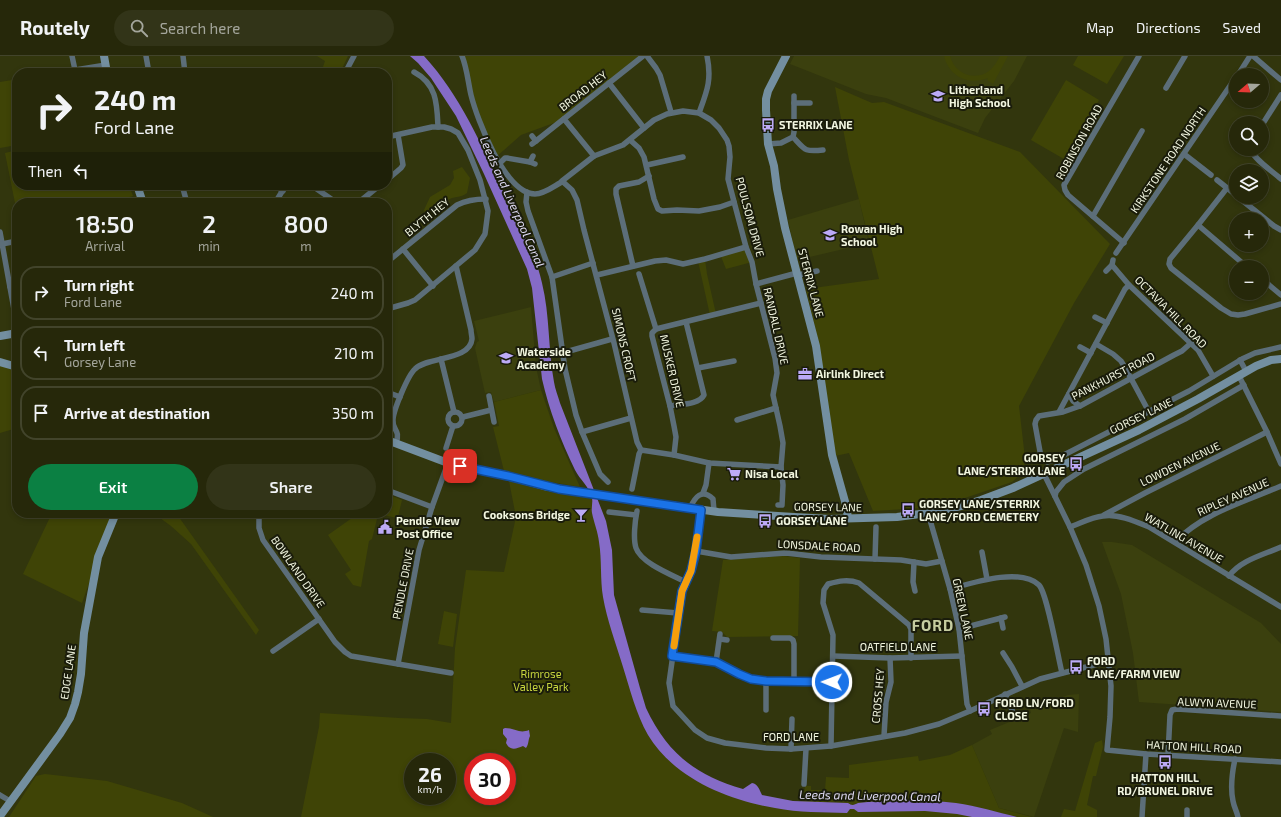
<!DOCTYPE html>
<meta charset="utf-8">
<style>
:root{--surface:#26280a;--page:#323418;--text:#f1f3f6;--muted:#a4a69c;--line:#42442b;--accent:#0b8043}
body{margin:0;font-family:"Exo 2",sans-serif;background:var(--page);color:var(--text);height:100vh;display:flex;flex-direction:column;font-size:15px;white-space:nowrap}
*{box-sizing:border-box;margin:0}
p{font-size:13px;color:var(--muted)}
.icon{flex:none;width:22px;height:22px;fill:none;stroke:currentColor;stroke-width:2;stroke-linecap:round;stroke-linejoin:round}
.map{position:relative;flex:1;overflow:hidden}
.sheet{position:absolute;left:12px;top:142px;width:380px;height:320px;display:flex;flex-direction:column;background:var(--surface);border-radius:16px;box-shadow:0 2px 6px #0003,0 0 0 1px var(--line)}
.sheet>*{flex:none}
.top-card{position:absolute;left:12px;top:12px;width:380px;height:122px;border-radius:16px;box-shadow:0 2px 6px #0003,0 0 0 1px var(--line);background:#26280a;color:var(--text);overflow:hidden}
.needle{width:26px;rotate:251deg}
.fabs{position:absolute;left:1229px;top:12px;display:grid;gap:8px}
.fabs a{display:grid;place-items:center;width:40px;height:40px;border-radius:50%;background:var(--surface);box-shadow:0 2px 6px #0003,0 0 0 1px var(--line);font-size:20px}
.speed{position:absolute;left:404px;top:697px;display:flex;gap:8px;font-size:20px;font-weight:700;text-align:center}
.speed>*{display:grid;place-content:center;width:52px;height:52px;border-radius:50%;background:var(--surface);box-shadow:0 2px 6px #0003,0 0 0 1px var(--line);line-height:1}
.speed small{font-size:10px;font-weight:400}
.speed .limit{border:6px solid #d22;background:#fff;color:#111}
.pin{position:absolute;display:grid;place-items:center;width:34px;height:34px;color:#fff;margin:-17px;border-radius:8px;box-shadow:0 2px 6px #0006}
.me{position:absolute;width:44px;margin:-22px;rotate:271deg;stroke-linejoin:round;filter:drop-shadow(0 0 3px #0008)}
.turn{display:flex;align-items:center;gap:14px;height:84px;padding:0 16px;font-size:18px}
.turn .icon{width:52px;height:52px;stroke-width:2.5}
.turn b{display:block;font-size:28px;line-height:34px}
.then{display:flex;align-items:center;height:38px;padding:0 16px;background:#0003;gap:8px;font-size:15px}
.eta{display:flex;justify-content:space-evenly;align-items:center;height:68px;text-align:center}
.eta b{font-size:24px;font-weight:600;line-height:28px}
.primary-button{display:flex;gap:8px;margin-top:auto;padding:8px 16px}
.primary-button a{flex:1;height:46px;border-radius:24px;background:var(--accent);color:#fff;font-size:16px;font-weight:600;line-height:46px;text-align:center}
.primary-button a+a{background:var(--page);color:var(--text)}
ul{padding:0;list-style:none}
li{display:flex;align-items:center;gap:12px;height:54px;margin:0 8px 6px;padding:0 8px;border:2px solid var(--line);border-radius:16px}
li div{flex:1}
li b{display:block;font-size:15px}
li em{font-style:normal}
header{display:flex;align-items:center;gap:24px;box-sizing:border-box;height:56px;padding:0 20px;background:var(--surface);border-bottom:1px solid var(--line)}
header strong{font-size:19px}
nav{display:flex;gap:22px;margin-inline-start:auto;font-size:14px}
.search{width:280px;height:36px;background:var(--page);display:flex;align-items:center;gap:10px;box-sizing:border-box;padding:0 14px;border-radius:22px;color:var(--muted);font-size:15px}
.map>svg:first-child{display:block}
.built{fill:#3b400e}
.green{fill:#3f4406;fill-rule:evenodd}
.water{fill:#856bc7}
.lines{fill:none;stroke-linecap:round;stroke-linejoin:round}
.street{stroke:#5c6e79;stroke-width:5.5}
.secondary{stroke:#738fa0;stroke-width:8}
.route-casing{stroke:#114b97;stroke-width:10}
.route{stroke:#1a73e8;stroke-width:7}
.slow{stroke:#f59e0b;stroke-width:7}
.labels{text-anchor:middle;stroke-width:4;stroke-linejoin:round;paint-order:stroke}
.poi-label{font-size:11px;font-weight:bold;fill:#f2f6e0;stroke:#1a1c0b;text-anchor:start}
.street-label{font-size:11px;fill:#f2f6e0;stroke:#1a1c0b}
.park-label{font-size:11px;fill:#c8d63e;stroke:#1a1c0b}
.water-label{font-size:12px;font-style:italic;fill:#dfdaf3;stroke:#1a1c0b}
.district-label{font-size:15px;font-weight:bold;letter-spacing:1px;fill:#c6cda0;stroke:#1a1c0b}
</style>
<header>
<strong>Routely</strong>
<div class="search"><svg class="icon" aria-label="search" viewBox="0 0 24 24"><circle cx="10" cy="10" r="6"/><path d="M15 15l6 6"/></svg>Search here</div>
<nav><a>Map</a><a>Directions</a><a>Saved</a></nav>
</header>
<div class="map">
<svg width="1281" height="761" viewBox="0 0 1281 761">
<rect width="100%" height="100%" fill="#32360d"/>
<g class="built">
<path d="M794,0H1027L1014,25L985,62L978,77L886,42L866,38L790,8Z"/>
<path d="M859,143L869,187L797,204L788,164Z"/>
<path d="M531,251L536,311L541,334L494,346L491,336L485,337L475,292L477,286L479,285L474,265Z"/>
<path d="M1102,486H1112L1132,489L1261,567L1281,588V656L1139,646L1133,597L1121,538Z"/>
<path d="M1079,638L1078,676L1064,672L1034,761L999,752L972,689L992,678L990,674L1031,657L1030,653L1068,639Z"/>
</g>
<g class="green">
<path d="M317,0H348L340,17H321L325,5Z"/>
<path d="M462,0H643L562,64L521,79L496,101L480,68Z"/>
<path d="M944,0H950C954,17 974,26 989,15C994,11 997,6 1000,0H1008L993,28L987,24L988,22C968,30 949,20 944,0Z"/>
<path d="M1078,0H1124L1107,28L1073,9Z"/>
<path d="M12,24L15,42H17V89L0,92V26Z"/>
<path d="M1066,24L1099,44L1064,103L1031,84Z"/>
<path d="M835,31L872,47L884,46L1020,96L1110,188L1074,247L1019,350L1025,402L1024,412L1019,420L1012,426L962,443L923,452L873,455L849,397L835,400L818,283L806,233L879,223L849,104Z"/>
<path d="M17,94V129H129L133,140L109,147H17V157L5,97Z"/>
<path d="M462,111L470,122L467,137C461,142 453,140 446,145C439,150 436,159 428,163L424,154L430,141L450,129L454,122L453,115Z"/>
<path d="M746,191L752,206L726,213L720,198Z"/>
<path d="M705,203L707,218L716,258L710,259L698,205Z"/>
<path d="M0,309L17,316V372L0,377Z"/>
<path d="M541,334L554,372L580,431L550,426L504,415L493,371L499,370L494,346Z"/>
<path d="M508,420L595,444L607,525L651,674L700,721L794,750L895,749L993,761H301L319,671L320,657L399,662L427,663L451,667L455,592L466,514L504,516L516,461ZM413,706H447V740H413ZM473,706H507V740H473Z"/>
<path d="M387,438L402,444L398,461L397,462L379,458V457H387Z"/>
<path d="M52,457H114L82,547L23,518Z"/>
<path d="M153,457H176L259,574L256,579L191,488L171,470Z"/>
<path d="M359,457H373L378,459L372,483L369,485L361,531L353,529L345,518L351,514L328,479Z"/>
<path d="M783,500L800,502L798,580L727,581L722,576L712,575L723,504Z"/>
<path d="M444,555L457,558L453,591L438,588Z"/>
<path d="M1102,684L1103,691L1096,720H1093L1087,749L1097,754V761H1061L1064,753L1075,755L1095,687Z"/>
<path d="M972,689L999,752L1032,761H1017L972,750L937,745L894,744L858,747C854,749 852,750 848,747L801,746L802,742L827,743L804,741L805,730H811V734H825L826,721L849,722V709L918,700L919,705L950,699Z"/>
<path d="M45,718L107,725L182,747L213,761H9L36,720Z"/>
</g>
<g class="water">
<path d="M410,0H424C460,39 481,88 503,135C518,165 535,195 542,227C550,259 548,294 554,326C555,333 558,340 560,347L606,465L612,494L614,539L640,632L646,652C667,697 695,719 743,733L752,727C758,728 759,733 762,739L793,745L848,747C852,750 854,749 858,747C890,743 923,743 956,747C977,750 997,756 1017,761H972L957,758L925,755L858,756L854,753H850L847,757C823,756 799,757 775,752C727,744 674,722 648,679C636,658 630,633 623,611C616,588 607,564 603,541C600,523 602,504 599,486C598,476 594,467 592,457C591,452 593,447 592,442C589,430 580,424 575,414C561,385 549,354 542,323L532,232L527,213L484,118L456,60L431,22L418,7Z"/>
<path d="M505,672C515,672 519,678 529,674L530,680C528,684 529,688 526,692L523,690C516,693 510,695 506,687L507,683L503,678V673Z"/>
</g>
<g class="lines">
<g class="street">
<path d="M72,0L75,14"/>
<path d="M146,0L149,17"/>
<path d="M183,0L185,17"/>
<path d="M462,0C467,12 468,26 471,39C477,63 505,138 535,138C544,138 553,131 560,127L562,125L594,100L623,89L654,64L667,58L683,55L699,57L711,64L719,72L727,84L729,90L730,101L728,123L746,191L752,206L756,228L775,302L777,317L773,339L780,370L783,387L781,411L709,407L674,399L641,394L637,386L614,287L584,174L577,144L572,134L562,125"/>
<path d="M647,0L656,12L660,19L671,56"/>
<path d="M1253,0L1281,24"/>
<path d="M414,16C437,28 437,48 438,71"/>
<path d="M47,17L75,14L106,9"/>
<path d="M345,17L354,0"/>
<path d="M1238,19L1250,0"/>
<path d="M609,27L644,72"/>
<path d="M1166,32L1185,0"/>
<path d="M794,47H810"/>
<path d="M699,57C707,35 712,24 707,0"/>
<path d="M564,63L594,100"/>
<path d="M1262,69L1281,39"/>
<path d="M532,80L536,85L532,88"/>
<path d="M387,81L432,71H444L451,73L458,77L468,94L480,124L488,155L485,178L475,194L415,244L408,247L387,253"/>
<path d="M793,81C805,94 804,96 823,94"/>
<path d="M630,84L639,92L644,101L654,143L658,153L662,155L677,154L699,155L720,151L734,146"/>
<path d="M536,85L643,0"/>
<path d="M768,88L781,87L793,81L794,76V40"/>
<path d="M1250,93C1256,105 1271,114 1281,123"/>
<path d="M1184,98L1211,119"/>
<path d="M533,100L530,106L535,108"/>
<path d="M500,107L505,102H507L530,106"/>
<path d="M647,109L683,101"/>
<path d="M387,124L401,112L403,109L398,79"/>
<path d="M1217,124L1236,139"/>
<path d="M182,129L187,147"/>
<path d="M273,129L283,135"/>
<path d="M311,129L337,147"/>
<path d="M1227,132L1198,169L1170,203L1169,208L1171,212L1221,252L1231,258L1238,259L1245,258L1281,248"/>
<path d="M527,136L526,146L528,155L552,221L565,313L576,359L582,376L600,418L608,426"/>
<path d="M1238,141L1274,170L1281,174"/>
<path d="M275,147L286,129"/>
<path d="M358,147L380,129"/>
<path d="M1093,160L1142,75"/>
<path d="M1198,169L1247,211"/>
<path d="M0,176L17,270"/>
<path d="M1124,187L1068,139L1065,134L1064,129L1139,0"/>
<path d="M2,188L17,185"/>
<path d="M403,193L433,230"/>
<path d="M1116,197L1236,21"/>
<path d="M387,206L457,149C467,144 475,143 486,143"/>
<path d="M1112,209L1129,229L1198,294L1213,320"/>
<path d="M633,210L616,138V133L619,130L639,126L649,120"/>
<path d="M1106,215L1112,209L1113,204"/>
<path d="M639,218L656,273"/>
<path d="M597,219L655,205L666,204L683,208L705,203L746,191"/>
<path d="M798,219L817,215"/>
<path d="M552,221L593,207"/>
<path d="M1262,223L1281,239"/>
<path d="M756,228L797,217"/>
<path d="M10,231L17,229"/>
<path d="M1095,261L1107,267"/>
<path d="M1191,287L1182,295L1174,299L1080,350L1063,356L1039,360L1036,364L1035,368L1041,401L1047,406L1054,404L1189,335L1242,303L1255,297L1281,291"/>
<path d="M1096,288L1113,298L1121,305L1127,315L1149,356"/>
<path d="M1080,291L1091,297"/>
<path d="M562,297L612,283"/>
<path d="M441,303L454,356"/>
<path d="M1240,304L1246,315"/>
<path d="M698,312L734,305"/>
<path d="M1239,320L1267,376L1281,408"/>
<path d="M387,336L400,341"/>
<path d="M1069,338L1073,345L1080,350"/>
<path d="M489,340L494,366"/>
<path d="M670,350C680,348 699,349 704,339L686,266"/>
<circle cx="455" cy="363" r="7"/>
<path d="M1059,356L1125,233L1129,229"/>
<path d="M463,361L491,354"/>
<path d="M737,364L776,352"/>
<path d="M582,376L631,362"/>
<path d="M396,387C401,374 392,374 393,364C393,355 408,319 415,313C428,300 470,305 472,283C472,280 471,277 471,274L456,210"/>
<path d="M446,392L453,370"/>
<path d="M674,399L676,381L674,370L670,350L652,280V277L656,273L761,247"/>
<path d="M1044,418L1070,471L1086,509L1099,550L1106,583L1111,630L1110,661L1107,694L1146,698L1281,706"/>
<path d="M632,433L639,398L641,394"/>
<path d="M387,434L432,451"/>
<path d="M703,437L706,429L709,407"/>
<path d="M1055,440L1056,436L1064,426L1084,413L1185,363L1244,329"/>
<path d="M778,449H782L783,429L781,411"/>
<path d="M690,452C695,441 702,432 713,443L714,455"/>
<path d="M701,454L696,495L691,515L682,535L669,627L673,650L695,674L707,682L725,687L766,692L791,693L831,690L905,677L939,668L970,655L1040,623L1109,605"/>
<path d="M637,455C635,465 633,483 636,492C641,507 672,519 686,526"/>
<path d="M609,456L636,459"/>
<path d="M259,457V472L263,484L335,586L345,596L351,600L451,617"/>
<path d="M928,457L950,533L959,573L967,648L970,655"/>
<path d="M1104,459L1145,437L1267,376"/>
<path d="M1070,471C1081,467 1092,461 1103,460C1117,457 1137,466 1149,471L1281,551"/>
<path d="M1175,486C1203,457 1244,446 1281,430"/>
<path d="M696,495L731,501L786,497L821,501L901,504L926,508L942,505"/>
<path d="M982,496L987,523"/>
<path d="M875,503L876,471"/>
<path d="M914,506L913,526L915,535"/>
<path d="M1229,520C1241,504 1263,499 1281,491"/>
<path d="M950,533C972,527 1020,511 1039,529C1047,537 1058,601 1062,617"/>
<path d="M642,554L678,557"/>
<path d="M1001,562L1003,572"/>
<path d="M959,573L1005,561"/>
<path d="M773,582H790L793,584L794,588V625"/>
<path d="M720,583L727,584"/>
<path d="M273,595L319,563"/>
<path d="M1003,597L1012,611L1022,630"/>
<path d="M672,600L716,606L739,618L751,623L766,625L832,626"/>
<path d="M833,600L890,602L962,600"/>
<path d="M716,606L720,578"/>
<path d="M398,608L419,494L432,451L448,407"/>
<path d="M1005,638L1016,663"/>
<path d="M766,654V625"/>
<path d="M884,680L886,646L891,626L890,602"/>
<path d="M831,690L833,579L823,547L824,534L828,528C839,525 848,523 859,527L909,569L911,573V602"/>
<path d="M791,693L792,663"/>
<path d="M1168,699L1170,659L1172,654L1177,653L1281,660"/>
<path d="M1235,703C1232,717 1230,731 1233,745C1234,751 1237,756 1238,761"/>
<path d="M804,728L806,693"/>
<path d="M0,739L10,745"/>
<path d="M1142,761L1146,698"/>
<path d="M1187,761V754"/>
</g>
<g class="secondary">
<path d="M104,0L107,17"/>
<path d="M786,0L768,35L766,43V54L768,88L774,110L777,133L785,172L816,290L832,399L846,449L848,462"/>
<path d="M137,129L143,147"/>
<path d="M0,280L17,277"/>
<path d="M0,306L17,311"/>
<path d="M387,384L448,407L508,420L544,430L571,435L718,456L794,461L830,463L897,461L928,457L961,450L981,444L1013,432L1139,374L1198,343L1256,310L1271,304L1281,303"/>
<path d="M0,760L60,678L70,662L75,648L78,636L81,618L84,577L98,501L116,457"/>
</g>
</g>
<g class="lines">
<defs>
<path id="route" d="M460,410L508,420L559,433L701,454L696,495L691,515L682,535L672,600L716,606L739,618L751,623L766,625L832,626"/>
</defs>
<use href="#route" class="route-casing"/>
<use href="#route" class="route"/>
<path class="slow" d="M674,590L682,535L691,515L697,481"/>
</g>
<defs>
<symbol id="school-bare" viewBox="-9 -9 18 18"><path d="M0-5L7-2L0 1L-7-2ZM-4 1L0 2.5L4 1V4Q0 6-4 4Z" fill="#bcaaf6" stroke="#1a1c0b" stroke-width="2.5" paint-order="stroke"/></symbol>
<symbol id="bus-bare" viewBox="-9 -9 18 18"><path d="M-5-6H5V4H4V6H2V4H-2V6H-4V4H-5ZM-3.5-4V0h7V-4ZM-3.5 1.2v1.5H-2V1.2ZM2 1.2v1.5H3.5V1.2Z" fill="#bcaaf6" stroke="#1a1c0b" stroke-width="2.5" paint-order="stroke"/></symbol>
<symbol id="office-bare" viewBox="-9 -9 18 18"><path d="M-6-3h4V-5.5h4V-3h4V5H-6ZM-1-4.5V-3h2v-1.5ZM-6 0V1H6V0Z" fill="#bcaaf6" stroke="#1a1c0b" stroke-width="2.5" paint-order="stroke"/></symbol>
<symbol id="supermarket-bare" viewBox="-9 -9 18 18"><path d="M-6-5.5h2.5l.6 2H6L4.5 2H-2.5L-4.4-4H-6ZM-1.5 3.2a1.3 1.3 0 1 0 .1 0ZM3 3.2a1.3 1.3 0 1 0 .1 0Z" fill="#bcaaf6" stroke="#1a1c0b" stroke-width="2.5" paint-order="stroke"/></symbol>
<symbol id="bar-bare" viewBox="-9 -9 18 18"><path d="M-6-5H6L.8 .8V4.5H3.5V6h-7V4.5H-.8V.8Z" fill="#bcaaf6" stroke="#1a1c0b" stroke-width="2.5" paint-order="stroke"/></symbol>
<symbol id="civic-bare" viewBox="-9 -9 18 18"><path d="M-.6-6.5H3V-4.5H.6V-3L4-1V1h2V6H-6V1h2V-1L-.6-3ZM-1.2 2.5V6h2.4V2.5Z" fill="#bcaaf6" stroke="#1a1c0b" stroke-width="2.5" paint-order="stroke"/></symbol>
</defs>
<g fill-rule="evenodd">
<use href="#school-bare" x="928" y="30" width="20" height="20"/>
<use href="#bus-bare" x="758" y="59" width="20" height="20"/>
<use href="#school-bare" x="820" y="169" width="20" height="20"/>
<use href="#school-bare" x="496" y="292" width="20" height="20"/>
<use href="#office-bare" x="795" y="308" width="20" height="20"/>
<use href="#bus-bare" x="1066" y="398" width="20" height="20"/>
<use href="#supermarket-bare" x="724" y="408" width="20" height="20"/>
<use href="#bus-bare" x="898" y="444" width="20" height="20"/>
<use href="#bar-bare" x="571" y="449" width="20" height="20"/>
<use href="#bus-bare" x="755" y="455" width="20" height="20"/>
<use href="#civic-bare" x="375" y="461" width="20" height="20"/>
<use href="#bus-bare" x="1066" y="601" width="20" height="20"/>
<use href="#bus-bare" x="974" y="643" width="20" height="20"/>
<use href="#bus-bare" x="1155" y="696" width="20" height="20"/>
</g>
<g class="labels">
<g class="poi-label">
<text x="949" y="38">Litherland<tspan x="949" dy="13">High School</tspan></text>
<text x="779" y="73">STERRIX LANE</text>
<text x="841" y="177">Rowan High<tspan x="841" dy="13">School</tspan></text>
<text x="517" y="300">Waterside<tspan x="517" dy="13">Academy</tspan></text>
<text x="816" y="322">Airlink Direct</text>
<text x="1065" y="406" text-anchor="end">GORSEY<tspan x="1065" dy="13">LANE/STERRIX LANE</tspan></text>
<text x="745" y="422">Nisa Local</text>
<text x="919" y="452">GORSEY LANE/STERRIX<tspan x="919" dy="13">LANE/FORD CEMETERY</tspan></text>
<text x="570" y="463" text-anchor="end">Cooksons Bridge</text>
<text x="396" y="469">Pendle View<tspan x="396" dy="13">Post Office</tspan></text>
<text x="776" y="469">GORSEY LANE</text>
<text x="1087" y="609">FORD<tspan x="1087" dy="13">LANE/FARM VIEW</tspan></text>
<text x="995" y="651">FORD LN/FORD<tspan x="995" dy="13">CLOSE</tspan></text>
<text x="1165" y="726" text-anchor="middle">HATTON HILL<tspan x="1165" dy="13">RD/BRUNEL DRIVE</tspan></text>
</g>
<g class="street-label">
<text transform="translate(583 35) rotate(-38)" y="4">BROAD HEY</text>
<text transform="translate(1079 86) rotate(-61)" y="4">ROBINSON ROAD</text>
<text transform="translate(1168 104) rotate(-56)" y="4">KIRKSTONE ROAD NORTH</text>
<text transform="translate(427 161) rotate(-39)" y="4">BLYTH HEY</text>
<text transform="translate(750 161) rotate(75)" y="4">POULSOM DRIVE</text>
<text transform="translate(811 227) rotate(75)" y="4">STERRIX LANE</text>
<text transform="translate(1171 256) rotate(45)" y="4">OCTAVIA HILL ROAD</text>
<text transform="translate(776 270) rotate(77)" y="4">RANDALL DRIVE</text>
<text transform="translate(624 289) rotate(77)" y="4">SIMONS CROFT</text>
<text transform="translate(672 315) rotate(77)" y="4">MUSKER DRIVE</text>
<text transform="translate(1113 320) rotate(-27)" y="4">PANKHURST ROAD</text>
<text transform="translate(1141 360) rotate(-26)" y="4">GORSEY LANE</text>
<text transform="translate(1180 408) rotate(-26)" y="4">LOWDEN AVENUE</text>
<text transform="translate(1233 441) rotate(-24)" y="4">RIPLEY AVENUE</text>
<text transform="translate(828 451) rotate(1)" y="4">GORSEY LANE</text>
<text transform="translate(1184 482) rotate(30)" y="4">WATLING AVENUE</text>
<text transform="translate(819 490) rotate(3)" y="4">LONSDALE ROAD</text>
<text transform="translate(298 516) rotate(55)" y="4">BOWLAND DRIVE</text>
<text transform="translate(403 528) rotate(-79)" y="4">PENDLE DRIVE</text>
<text transform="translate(963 553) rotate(78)" y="4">GREEN LANE</text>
<text x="898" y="595">OATFIELD LANE</text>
<text transform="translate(68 616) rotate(-82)" y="4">EDGE LANE</text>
<text transform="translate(878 640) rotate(-85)" y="4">CROSS HEY</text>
<text transform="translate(1217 647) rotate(2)" y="4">ALWYN AVENUE</text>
<text x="791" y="685">FORD LANE</text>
<text transform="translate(1194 691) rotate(3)" y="4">HATTON HILL ROAD</text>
</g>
<g class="park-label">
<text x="541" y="622">Rimrose<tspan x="541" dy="13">Valley Park</tspan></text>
</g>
<g class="water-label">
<text transform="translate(512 146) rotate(66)" y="4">Leeds and Liverpool Canal</text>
<text transform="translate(870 740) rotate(1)" y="4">Leeds and Liverpool Canal</text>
</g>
<g class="district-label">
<text x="933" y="575">FORD</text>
</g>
</g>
</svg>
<div class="fabs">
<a><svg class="needle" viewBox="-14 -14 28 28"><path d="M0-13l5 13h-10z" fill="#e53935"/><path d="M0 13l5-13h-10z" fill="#a4a69c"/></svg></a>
<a><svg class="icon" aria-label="search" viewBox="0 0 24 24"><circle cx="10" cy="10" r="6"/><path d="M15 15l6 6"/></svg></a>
<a><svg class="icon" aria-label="layers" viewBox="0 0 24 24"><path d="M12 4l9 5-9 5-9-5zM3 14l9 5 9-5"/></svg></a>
<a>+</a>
<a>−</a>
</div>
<div class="speed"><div>26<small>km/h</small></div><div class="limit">30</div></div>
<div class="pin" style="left:460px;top:410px;background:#d93025"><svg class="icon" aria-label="arrive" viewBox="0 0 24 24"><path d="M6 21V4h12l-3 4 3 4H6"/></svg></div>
<svg class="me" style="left:832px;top:626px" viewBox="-20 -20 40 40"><circle r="17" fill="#1a73e8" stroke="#fff" stroke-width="3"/><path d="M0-11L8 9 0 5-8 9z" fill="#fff"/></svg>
<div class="top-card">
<div class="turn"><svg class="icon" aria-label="right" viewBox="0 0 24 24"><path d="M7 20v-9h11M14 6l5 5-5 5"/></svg><div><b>240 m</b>Ford Lane</div></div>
<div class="then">Then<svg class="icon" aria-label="left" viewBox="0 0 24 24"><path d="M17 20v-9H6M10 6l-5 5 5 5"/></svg></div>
</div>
<section class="sheet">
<div class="eta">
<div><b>18:50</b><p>Arrival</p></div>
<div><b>2</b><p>min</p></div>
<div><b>800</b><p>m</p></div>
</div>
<ul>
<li><svg class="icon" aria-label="right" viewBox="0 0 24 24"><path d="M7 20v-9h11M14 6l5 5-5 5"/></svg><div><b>Turn right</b><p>Ford Lane</p></div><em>240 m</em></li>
<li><svg class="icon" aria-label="left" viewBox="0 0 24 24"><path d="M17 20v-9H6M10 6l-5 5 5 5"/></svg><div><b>Turn left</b><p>Gorsey Lane</p></div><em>210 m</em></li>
<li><svg class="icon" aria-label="arrive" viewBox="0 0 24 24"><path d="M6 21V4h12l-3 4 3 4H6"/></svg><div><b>Arrive at destination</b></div><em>350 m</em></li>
</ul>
<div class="primary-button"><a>Exit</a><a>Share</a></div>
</section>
</div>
